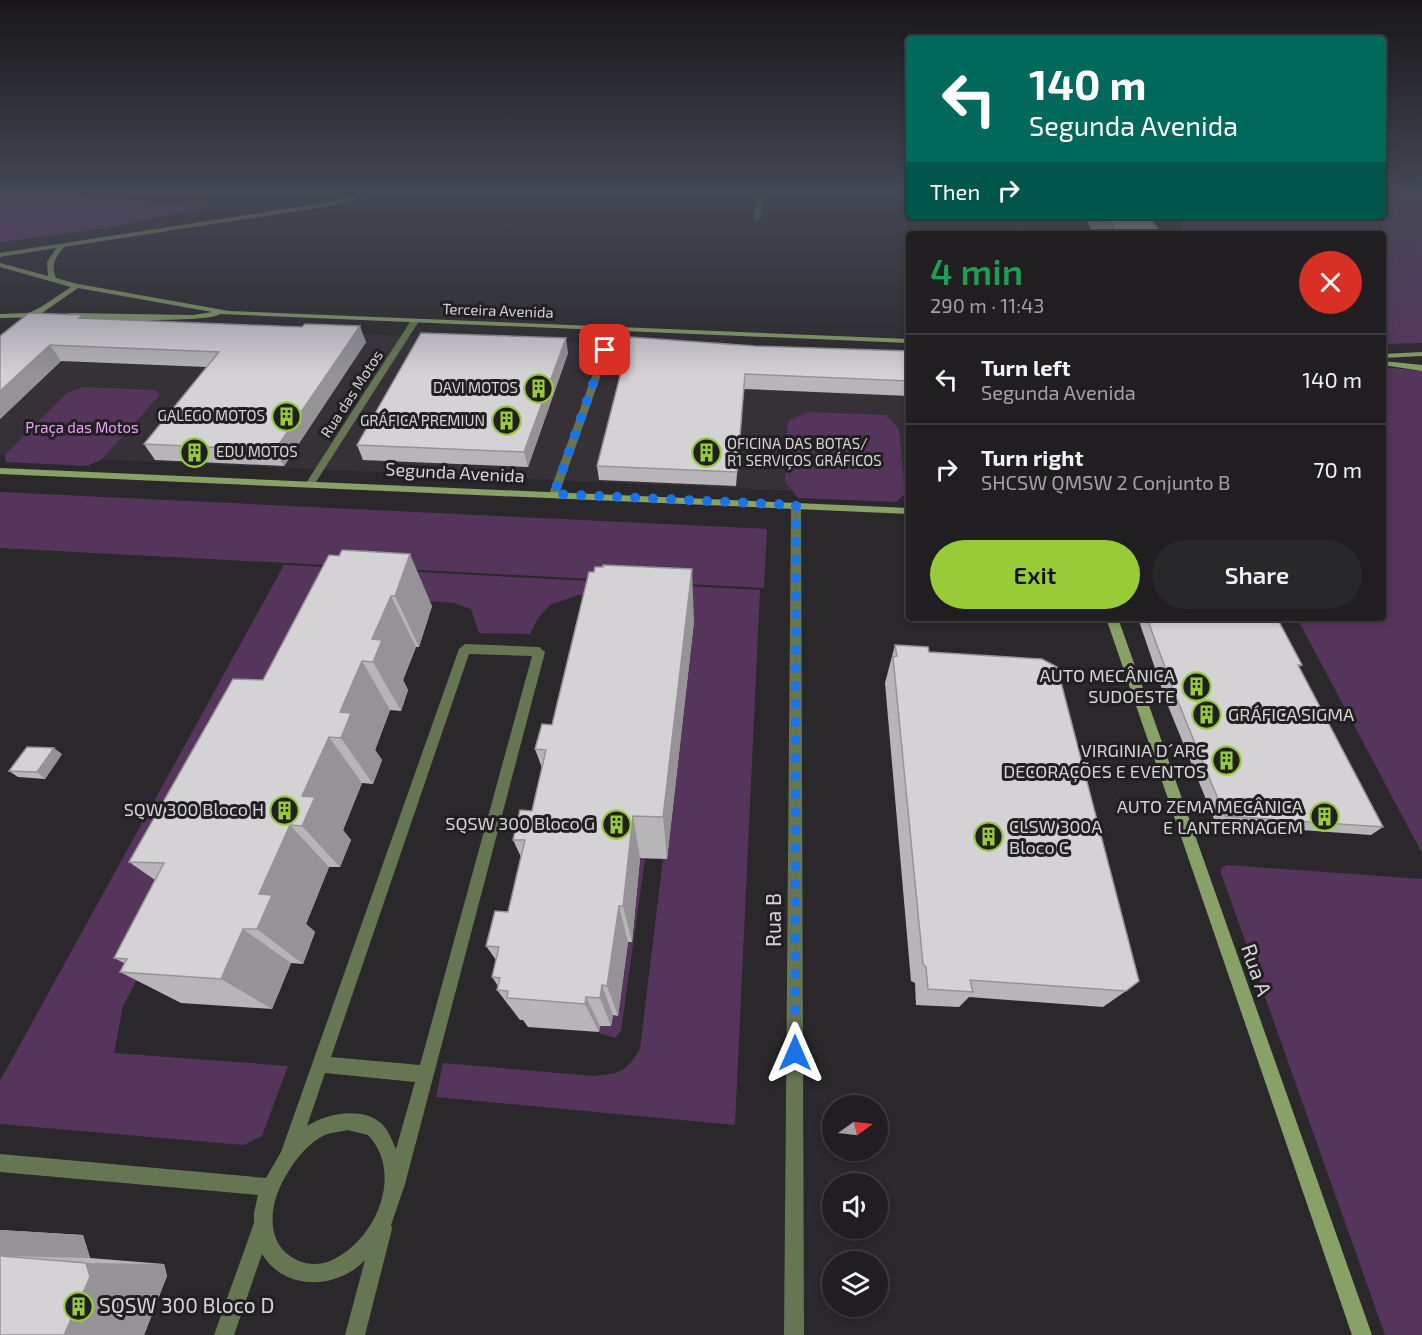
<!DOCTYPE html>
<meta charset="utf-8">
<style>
:root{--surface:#201e20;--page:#282729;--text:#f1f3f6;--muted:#a2a2a5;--line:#3d3c3e;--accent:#97cc38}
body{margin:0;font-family:"Exo 2",sans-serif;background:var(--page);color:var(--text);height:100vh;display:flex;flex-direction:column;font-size:22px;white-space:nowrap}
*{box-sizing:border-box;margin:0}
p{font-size:20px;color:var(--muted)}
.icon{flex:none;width:33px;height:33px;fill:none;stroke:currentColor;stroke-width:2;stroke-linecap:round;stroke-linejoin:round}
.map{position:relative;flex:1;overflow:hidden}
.sheet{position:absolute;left:906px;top:231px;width:480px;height:390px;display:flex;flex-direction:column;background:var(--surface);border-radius:6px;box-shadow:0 3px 9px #0003,0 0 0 2px var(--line)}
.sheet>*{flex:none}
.hud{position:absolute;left:906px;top:36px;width:480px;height:183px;border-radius:6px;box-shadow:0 3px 9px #0003,0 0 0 2px var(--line);background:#00695c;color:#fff;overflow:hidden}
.needle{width:39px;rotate:76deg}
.tools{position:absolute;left:822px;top:1095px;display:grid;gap:12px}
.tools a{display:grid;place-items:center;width:66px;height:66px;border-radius:50%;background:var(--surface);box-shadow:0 3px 9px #0003,0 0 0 2px var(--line);font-size:30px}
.pin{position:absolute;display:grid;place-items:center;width:51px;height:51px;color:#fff;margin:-26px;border-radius:12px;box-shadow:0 3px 9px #0006}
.me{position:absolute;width:66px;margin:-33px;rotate:0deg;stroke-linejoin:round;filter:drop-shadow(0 0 4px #0008)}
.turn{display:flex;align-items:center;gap:21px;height:126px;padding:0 24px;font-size:27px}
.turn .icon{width:78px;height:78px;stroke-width:2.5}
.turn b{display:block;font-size:42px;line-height:51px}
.then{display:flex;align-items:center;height:57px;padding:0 24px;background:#0003;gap:12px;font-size:22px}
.round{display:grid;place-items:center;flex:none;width:63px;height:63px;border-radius:32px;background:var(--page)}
.overview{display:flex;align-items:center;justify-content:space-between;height:102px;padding:0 24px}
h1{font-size:36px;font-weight:600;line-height:45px;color:#1e9e55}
.button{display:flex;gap:12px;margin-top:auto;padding:12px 24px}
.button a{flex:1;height:69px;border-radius:36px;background:var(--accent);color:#111;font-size:24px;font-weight:600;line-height:69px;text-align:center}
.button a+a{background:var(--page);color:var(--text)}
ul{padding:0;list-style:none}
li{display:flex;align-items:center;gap:18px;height:90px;padding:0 24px;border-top:2px solid var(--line)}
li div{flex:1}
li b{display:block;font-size:22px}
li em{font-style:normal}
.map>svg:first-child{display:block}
.built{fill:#363037}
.green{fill:#56355c}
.forest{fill:#6f3479}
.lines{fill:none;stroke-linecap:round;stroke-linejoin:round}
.street{fill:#667652;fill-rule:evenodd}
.secondary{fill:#88a166;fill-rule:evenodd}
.wall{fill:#b7b5b8}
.shaded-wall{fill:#959396}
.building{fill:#d5d2d6;stroke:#959396;stroke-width:1.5}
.route{stroke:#1a73e8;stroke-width:10;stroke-dasharray:0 18}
.labels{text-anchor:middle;stroke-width:6;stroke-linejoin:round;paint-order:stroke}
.far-street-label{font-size:15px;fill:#d4d3d5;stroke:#211f22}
.far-poi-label{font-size:15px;fill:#d4d3d5;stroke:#211f22;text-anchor:end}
.far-park-label{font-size:15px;fill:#f19eff;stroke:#211f22}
.street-label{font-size:18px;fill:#d4d3d5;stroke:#211f22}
.poi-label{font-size:18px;fill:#d4d3d5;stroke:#211f22;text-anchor:end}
.near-street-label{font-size:21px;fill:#d4d3d5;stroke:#211f22}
.near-poi-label{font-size:21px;fill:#d4d3d5;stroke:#211f22;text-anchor:start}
</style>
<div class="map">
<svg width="1422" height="1335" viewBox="0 0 1422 1335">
<rect width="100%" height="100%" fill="#2b282b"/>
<path class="built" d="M44,322L909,355V496L0,455V358Z"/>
<g class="green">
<path d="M1383,190H1422V343L1383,344V234H1187L1175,216H1383Z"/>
<path d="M1383,367L1422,371V853L1297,618H1383Z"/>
<path d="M83,387L156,390L160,395L101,460L87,466L6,462L5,455L67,393Z"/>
<path d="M809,412L886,415L899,429L905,494L896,502L798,498L785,482L788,421Z"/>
<path d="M0,492L767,529L764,588L0,548Z"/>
<path d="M284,565L760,590L735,1125L436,1097L443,1063L593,1076C621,1073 625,1073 640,1049L663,859H645L621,1031L615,1038L599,1033L662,621L638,600L578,595L550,605L538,618L530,634L479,633L471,609L454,603L426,601L185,889L123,1006L114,1053L288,1066L262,1136L244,1145L0,1124V1081Z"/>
<path d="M1227,865L1422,879V1335H1385L1221,873V868Z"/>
</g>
<path class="forest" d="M0,190H15L210,207L107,228L0,242Z"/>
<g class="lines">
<g class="street">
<path d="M759,190H765L760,218L757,220L754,218Z"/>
<path d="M412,319L419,321L314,485H308L306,483Z"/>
<path d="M610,327L617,329L559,494L554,497L551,496L549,494Z"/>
<path d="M796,502L801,505L804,1335H784L791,505Z"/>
<path d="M465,644L539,647L545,652L405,1184L391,1225L392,1229L365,1335H345L365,1260C337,1290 284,1291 262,1254L234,1335H214L254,1223V1213L258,1195L0,1172V1154L266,1178L281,1152L459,649ZM469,654L532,656L420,1065L331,1057ZM325,1073L415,1082L396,1149C392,1141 389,1131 382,1124C364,1106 326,1113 307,1126ZM347,1130L368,1135C405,1174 375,1242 330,1261C321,1265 308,1265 299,1261C268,1248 268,1214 280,1187C289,1168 305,1144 325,1135C331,1132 340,1132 347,1130Z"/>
</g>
<g class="secondary">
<path d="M379,190H388L330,206L64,247C56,258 50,264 56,278L78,284L229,311L909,339V343L220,314C209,323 87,320 66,317L65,315L69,313L193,315L212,312L78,288L42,313H45V317L0,318V314L29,313L41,307L71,287L0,267V263L48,276L47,262L56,248L0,257V253L330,202Z"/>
<path d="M1422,352V356L1383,358V354Z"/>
<path d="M1383,361L1422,365V371L1383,365Z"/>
<path d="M0,468L909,508V514L0,474Z"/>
<path d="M1106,618H1118L1372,1335H1352Z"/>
</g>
</g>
<g class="wall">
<path d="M1084,216H1149L1160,232L1159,234H1094Z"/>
<path d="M85,319L366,342L284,466L155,460L144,444L207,367L61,361L0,419V336Z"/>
<path d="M755,346L909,351V396L744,389L736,486L599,480L597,466Z"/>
<path d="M568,353L528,467L363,460L357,445Z"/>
<path d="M339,556L432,606L419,647H416L403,680L408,690L401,711L390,710L375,750L382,760L373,784L362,783L343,830L351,840L340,867H329L306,924L315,932L303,964L291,963L272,1009L181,1003L120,972L124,963L114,958L155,880L129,862L263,680Z"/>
<path d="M1138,618H1277L1302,665L1299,667L1383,827L1371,835L1216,824L1166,701Z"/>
<path d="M694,621L667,859L640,858L632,942H628L618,1016L613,1015L611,1026H600L599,1032L528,1027L523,1020H520L497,990L498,986L492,977L496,960L486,946L508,912L521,857L513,840L532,811L542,768L535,749L552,725Z"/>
<path d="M895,645L929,652L1126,991L1103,1007L969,997L959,1007L916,1005L915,983L911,981L885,683Z"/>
<path d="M62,754L45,779L18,777L9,771Z"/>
<path d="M0,1230L83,1235L90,1258L164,1264L167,1276L144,1335H0Z"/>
</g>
<g class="shaded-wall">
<path d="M360,326L366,342L284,466L275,450Z"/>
<path d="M566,338L568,353L528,467L524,452Z"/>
<path d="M50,345L61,361L0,419V391Z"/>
<path d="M410,554L432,606L419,647L395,596Z"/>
<path d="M692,569L694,621L667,859L663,817Z"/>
<path d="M391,596L416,647L403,680L408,690L401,711L373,662L372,639Z"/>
<path d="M362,661L390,710L375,750L382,760L373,784L341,738L340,712Z"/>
<path d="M329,737L362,783L343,830L351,840L340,867L302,826V796Z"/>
<path d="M54,748L62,754L45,779L37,772Z"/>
<path d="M633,816L640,858L632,942L623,906Z"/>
<path d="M290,825L329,867L306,924L315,932L303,964L257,929L259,894Z"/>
<path d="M619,906L628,942L618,1016L607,986Z"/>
<path d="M243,929L291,963L272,1009L221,979Z"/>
<path d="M602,985L613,1015L611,1026L600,998Z"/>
<path d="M586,997L600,1026L599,1032L585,1004Z"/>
<path d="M0,1230L83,1235L90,1258L2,1256L0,1247Z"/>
<path d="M86,1263L164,1264L167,1276L144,1335H64Z"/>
</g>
<g class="building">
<path d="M1107,216H1149L1160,232L1116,231Z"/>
<path d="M29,313L83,315L79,318L302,327L305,324L360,326L275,450L144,444L219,352L50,345L0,391V336Z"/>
<path d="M421,333L566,338L524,452L357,445Z"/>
<path d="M630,337L755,346L909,351V381L745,374L737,472L597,466Z"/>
<path d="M342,550L410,554L395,596H391L372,639L382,640L373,662L362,661L340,712L351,713L341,738L329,737L302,796L315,797L302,826L290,825L259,894L272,895L257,929H243L221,979L120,972L127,959L114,958L164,863L129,862L233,679L263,680L329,555L339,556Z"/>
<path d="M603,565L692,569L663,817L633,816L623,906H619L607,986L602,985L600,998L586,997L585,1004L507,998L508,991L497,990L500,978L492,977L499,947L486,946L495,911L508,912L525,840H513L520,810L532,811L546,750L535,749L542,724L552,725L589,572H594L595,567H603Z"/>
<path d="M1147,618H1277L1302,665H1298L1383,827L1225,816L1174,692Z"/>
<path d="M895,645L928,647L929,652L1042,659L1057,667L1139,981L1126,991L970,980L973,992L928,989L926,967L923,964L893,657L897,656Z"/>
<path d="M27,747L54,748L37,772L9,771Z"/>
<path d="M0,1247L2,1256L86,1263L90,1277L64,1335H0Z"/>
</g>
<linearGradient id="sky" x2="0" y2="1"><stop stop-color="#181618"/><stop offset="0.51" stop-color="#444855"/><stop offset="1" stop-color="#444855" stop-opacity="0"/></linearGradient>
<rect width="1422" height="376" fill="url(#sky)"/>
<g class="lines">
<path class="route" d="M605,350L554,494L796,505L795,1053"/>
</g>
<defs>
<symbol id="building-ring" viewBox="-11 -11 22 22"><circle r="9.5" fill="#211f22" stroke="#97cc38" stroke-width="1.5"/><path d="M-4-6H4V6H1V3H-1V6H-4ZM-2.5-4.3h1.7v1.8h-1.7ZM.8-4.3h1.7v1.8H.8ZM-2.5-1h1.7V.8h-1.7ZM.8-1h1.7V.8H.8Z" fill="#97cc38"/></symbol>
</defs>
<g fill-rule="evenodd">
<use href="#building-ring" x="522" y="372" width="33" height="33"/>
<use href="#building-ring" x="270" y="400" width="33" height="33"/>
<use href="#building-ring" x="490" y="404" width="33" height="33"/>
<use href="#building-ring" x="178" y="436" width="33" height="33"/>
<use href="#building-ring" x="690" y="436" width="33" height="33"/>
<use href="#building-ring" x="1180" y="670" width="33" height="33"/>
<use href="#building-ring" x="1190" y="698" width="33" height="33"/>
<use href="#building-ring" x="1210" y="744" width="33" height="33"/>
<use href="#building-ring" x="268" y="794" width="33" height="33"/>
<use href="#building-ring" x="1308" y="800" width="33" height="33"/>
<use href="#building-ring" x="600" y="808" width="33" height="33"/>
<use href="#building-ring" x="972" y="820" width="33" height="33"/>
<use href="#building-ring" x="62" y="1290" width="33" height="33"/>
</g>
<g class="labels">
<g class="far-street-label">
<text transform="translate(498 311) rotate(2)" y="5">Terceira Avenida</text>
<text transform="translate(352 394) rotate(-57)" y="5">Rua das Motos</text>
</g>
<g class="far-poi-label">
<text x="518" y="393">DAVI MOTOS</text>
<text x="265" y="421">GALEGO MOTOS</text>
<text x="485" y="426">GRÁFICA PREMIUN</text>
<text x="727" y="449" text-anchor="start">OFICINA DAS BOTAS/<tspan x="727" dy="17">R1 SERVIÇOS GRÁFICOS</tspan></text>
<text x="216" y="457" text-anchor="start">EDU MOTOS</text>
</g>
<g class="far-park-label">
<text x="82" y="433">Praça das Motos</text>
</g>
<g class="street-label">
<text transform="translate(455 473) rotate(3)" y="6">Segunda Avenida</text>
</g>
<g class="poi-label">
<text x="1175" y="682">AUTO MECÂNICA<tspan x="1175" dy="21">SUDOESTE</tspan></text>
<text x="1228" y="721" text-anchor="start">GRÁFICA SIGMA</text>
<text x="1206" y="757">VIRGINIA D´ARC<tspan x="1206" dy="21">DECORAÇÕES E EVENTOS</tspan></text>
<text x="1303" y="813">AUTO ZEMA MECÂNICA<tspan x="1303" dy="21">E LANTERNAGEM</tspan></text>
<text x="264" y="816">SQW 300 Bloco H</text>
<text x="595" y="830">SQSW 300 Bloco G</text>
<text x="1009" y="833" text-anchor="start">CLSW 300A<tspan x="1009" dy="21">Bloco C</tspan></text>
</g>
<g class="near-street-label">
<text transform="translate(774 920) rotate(-90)" y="7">Rua B</text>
<text transform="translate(1256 970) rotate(71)" y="7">Rua A</text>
</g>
<g class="near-poi-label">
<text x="99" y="1313">SQSW 300 Bloco D</text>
</g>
</g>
</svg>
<div class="tools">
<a><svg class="needle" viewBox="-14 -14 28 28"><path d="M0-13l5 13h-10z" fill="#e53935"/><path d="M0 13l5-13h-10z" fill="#a2a2a5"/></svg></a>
<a><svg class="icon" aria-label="sound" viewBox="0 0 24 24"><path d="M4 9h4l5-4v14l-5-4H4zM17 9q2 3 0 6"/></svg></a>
<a><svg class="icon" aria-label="layers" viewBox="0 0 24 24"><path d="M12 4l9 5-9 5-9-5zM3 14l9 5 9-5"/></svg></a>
</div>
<div class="pin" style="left:605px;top:350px;background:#d93025"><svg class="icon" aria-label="arrive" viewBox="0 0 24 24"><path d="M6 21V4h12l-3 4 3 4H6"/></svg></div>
<svg class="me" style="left:795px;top:1053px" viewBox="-20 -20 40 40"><path d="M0-17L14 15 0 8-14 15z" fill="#1a73e8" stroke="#fff" stroke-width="4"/></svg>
<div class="hud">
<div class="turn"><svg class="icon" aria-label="left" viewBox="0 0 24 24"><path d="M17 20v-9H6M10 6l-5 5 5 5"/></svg><div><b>140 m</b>Segunda Avenida</div></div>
<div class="then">Then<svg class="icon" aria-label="right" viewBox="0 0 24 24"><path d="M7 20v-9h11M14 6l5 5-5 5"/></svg></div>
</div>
<section class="sheet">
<div class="overview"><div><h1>4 min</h1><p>290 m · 11:43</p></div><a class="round" style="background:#d93025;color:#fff"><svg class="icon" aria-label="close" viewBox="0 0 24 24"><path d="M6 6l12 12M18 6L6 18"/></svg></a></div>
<ul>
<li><svg class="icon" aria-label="left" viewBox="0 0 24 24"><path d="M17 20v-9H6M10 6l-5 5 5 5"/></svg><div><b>Turn left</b><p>Segunda Avenida</p></div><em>140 m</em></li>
<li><svg class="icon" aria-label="right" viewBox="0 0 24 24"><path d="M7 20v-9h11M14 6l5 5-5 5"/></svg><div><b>Turn right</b><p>SHCSW QMSW 2 Conjunto B</p></div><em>70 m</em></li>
</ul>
<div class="button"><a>Exit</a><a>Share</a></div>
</section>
</div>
